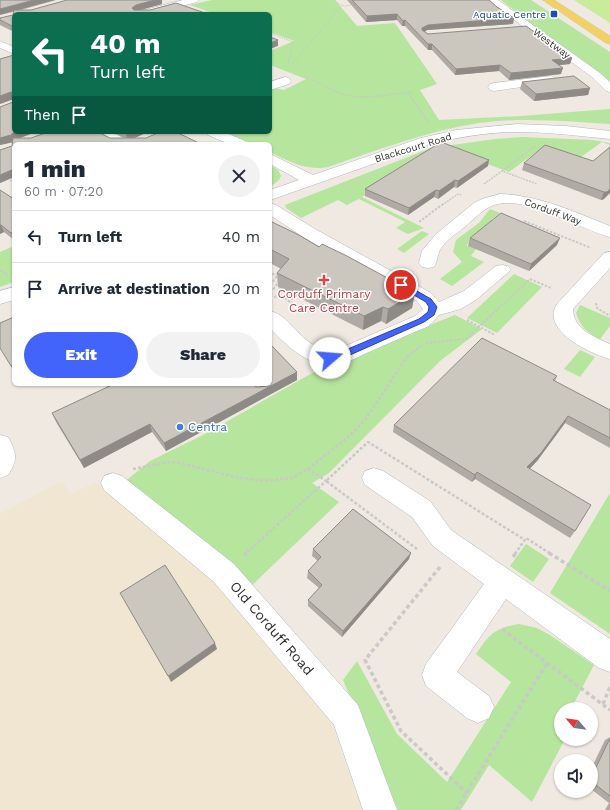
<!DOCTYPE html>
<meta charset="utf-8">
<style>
:root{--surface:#fff;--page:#f2f2f3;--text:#1f2937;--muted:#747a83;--line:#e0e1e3;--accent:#4264fb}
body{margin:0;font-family:"Work Sans",sans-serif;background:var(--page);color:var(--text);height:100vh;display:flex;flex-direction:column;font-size:15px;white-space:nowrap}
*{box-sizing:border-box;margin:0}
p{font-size:13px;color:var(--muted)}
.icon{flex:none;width:22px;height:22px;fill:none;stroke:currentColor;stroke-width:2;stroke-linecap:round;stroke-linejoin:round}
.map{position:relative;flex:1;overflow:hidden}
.panel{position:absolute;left:12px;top:142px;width:260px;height:244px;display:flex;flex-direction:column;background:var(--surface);border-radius:6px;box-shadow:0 1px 3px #0004}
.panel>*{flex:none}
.guide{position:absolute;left:12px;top:12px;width:260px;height:122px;border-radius:6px;box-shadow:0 1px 3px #0004;background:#0b6e4f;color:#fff;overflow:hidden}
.needle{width:26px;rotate:298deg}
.tools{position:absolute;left:554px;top:702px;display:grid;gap:8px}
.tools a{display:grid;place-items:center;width:44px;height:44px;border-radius:50%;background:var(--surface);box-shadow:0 1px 3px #0004;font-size:20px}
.pin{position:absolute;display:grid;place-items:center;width:34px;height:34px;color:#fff;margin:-17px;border:2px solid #fff;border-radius:50%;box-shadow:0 1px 4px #0007}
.me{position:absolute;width:44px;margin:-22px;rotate:72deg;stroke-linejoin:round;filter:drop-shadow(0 0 3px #0008)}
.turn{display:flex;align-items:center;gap:14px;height:84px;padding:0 12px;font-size:18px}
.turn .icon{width:52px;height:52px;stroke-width:2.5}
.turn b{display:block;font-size:28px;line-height:34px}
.then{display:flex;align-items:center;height:38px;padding:0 12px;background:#0003;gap:8px;font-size:15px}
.round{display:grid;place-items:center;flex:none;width:42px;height:42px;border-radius:21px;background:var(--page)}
.summary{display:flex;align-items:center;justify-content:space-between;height:68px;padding:0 12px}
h1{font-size:24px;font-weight:800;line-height:30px}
.primary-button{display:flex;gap:8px;margin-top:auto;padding:8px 12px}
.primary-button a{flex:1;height:46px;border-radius:24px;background:var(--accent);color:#fff;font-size:16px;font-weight:800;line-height:46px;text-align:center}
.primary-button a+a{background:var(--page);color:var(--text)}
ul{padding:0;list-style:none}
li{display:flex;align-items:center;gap:12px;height:52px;padding:0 12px;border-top:1px solid var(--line)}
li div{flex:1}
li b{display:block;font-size:15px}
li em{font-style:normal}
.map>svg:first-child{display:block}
.education{fill:#f0e6d1}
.green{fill:#b6e59e}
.pitch{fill:#c9ec9a}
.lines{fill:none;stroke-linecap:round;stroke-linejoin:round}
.minor-casing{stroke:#b4b7c1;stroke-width:1}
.major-casing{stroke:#c9c9c9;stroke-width:1}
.path-far4{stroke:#c9c9c9;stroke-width:1;stroke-dasharray:1.5 1;stroke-linecap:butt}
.path-far3{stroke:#c9c9c9;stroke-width:1.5;stroke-dasharray:2 1;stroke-linecap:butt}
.path-far2{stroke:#c9c9c9;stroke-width:2;stroke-dasharray:2.5 1.5;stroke-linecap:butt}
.path-far1{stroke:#c9c9c9;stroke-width:2.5;stroke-dasharray:3 2;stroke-linecap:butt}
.path{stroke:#c9c9c9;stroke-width:3.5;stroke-dasharray:4 3;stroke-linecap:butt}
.minor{fill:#fff;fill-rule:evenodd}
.major{fill:#f2d163;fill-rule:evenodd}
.wall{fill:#afaba4}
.shaded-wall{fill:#8e8b86}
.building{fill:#cbc7bf;stroke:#8e8b86}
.route{fill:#4264fb;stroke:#2b41a3}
.transit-dot{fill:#1a4fb4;stroke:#fff;stroke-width:1.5}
.health-dot{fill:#e0444e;stroke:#fff;stroke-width:1.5}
.shop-dot{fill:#3f7fe0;stroke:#fff;stroke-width:1.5}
.labels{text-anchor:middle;stroke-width:3;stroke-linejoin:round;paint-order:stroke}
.far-transit-label{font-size:10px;fill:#164399;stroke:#fff;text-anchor:end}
.far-street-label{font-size:10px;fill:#2e2e2e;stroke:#fff}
.health-label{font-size:12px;fill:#be3a42;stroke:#fff}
.shop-label{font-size:12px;fill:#366cbe;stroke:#fff;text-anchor:start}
.near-street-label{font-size:14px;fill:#2e2e2e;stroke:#fff}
</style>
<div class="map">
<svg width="610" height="810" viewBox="0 0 610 810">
<rect width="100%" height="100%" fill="#efe9e1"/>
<path class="education" d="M62,481L70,494L95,483L131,500L255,612L328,715L362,810H0V514Z"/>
<g class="green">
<path d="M212,0H335L357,26L395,23L437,84L420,90L439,120L521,116L610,109V124C567,121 523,117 479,123C427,131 378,150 328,167C306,171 288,161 270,152V144H252L226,132H270V89L275,88L284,90L306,79L270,65V51L294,41L270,32V14H216L190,5Z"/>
<path d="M501,0H531L610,52V82L554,42Z"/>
<path d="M523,137L592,140L610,143V145L602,142L575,161L539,150L509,172L442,147L362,197L424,228L408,234L396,228L405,222L359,199L347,205L338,200L301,218L286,208L285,205L431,148L495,139Z"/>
<path d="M270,165L278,170L281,176L279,180L270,187Z"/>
<path d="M490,209L500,213L491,220L493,222L466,245L476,249L471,256L484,262L452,286L440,279L462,262L453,252L456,240L480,222Z"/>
<path d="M422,231L429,234L404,253L397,249Z"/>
<path d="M14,246V282L0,287V252Z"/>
<path d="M514,274L542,287L497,333L467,318Z"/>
<path d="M580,305L610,318V326L600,339C587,333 580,326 576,313Z"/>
<path d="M455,315L482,329L440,361L329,473L312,483L339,502L247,590L123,483L150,461L203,435L321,368Z"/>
<path d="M580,350L595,357L580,377L564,369Z"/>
<path d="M610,493V634L550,593Z"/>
<path d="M526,544L549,559L533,582L510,566Z"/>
<path d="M519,624L537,628L550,635L594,665L571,709H561V727L559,730L561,732V739H565L532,802L489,765L461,810H398L343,680L357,661L397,734L447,782L511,682L476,654C490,634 494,628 519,624Z"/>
</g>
<path class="pitch" d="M574,0H610V23Z"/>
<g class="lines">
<defs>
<g id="minor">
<path d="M183,0H199L197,2L151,14H135L137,12Z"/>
<path d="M487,0H498L600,73L610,82V92L606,91L592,77Z"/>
<path d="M0,41L14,47V54L0,48Z"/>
<path d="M551,76L555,78L557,80L555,82L494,91L490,90L488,87L490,84L494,83Z"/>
<path d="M285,77L289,78L291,81L289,84L270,90V82Z"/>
<path d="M517,124L566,126L610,131V139C580,136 549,132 518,132C489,132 459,137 430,144L270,200V190L299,180L270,164V154L313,175L421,138L456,130Z"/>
<path d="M94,132C107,132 121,133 129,144C116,144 102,143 94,132Z"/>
<path d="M206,132H224L245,141L247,144H229L208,135Z"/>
<path d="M500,194C539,195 574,212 610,226V237C579,229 525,194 494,205C483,209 475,218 467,225C459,232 448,238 442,247C437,253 438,261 434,267L428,268L422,267L419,263L422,251L436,234L474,203L482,199Z"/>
<path d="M270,203L276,205L315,229L431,293L439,302L464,291L496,266L502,265L508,266L511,270L477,299L461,309L439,315L429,326C409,334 389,343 369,352C360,356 349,362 338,364C310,369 288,347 270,328V311C295,317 300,351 336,350L415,316L423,309L417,301L303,237L270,215Z"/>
<path d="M610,252V268L573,309C573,329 594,337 610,344V359C591,354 540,330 557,304L604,253Z"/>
<path d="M14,287V300L0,304V291Z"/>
<path d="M246,384H269L271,387L268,393C257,396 252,394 246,384Z"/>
<path d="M0,435L8,437C17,454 18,459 8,475L0,478Z"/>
<path d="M374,468L383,471L430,501L451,530L610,639V672L599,668L506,599L457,672L489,696L494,707L489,718L478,723L467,718L426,686L422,675L426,664L484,584L433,546L412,517L365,485L362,478L365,471Z"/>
<path d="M113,473L122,476L234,564L358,705L397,810H363L334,725L214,582L104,490L101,483L104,476Z"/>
</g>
<path id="major" d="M543,0H554L610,36V44L606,43Z"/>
</defs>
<use href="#minor" class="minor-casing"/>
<use href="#major" class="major-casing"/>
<g class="path-far4">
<path d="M334,0C341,6 346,8 354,3"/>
<path d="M205,11L213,14"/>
<path d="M270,33L293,42L288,64"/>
<path d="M291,65L342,6"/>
<path d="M302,76L320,83L331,89"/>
</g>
<g class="path-far3">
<path d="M329,88C353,103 383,95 410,92V96L429,123"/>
<path d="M502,171L535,146"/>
<path d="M10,180L14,183"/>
<path d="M484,184L502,171L537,184"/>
<path d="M442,205L458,194L462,195"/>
</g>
<g class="path-far2">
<path d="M524,221L591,248"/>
<path d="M419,222L443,204"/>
<path d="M0,270L8,275"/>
<path d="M270,278L273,274L278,275L270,285"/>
<path d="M270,289L273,290L279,281"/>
<path d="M274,297L281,295L305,313L319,307"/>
<path d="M288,302L296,296"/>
<path d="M596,303L597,308L610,316"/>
<path d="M467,320L495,335"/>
<path d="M426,343L466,339L530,279L551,288L552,287"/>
<path d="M407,357L423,344"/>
</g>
<g class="path-far1">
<path d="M133,469L168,462L180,463L235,477L264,481L292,478L308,469L326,481L245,554"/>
<path d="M308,469C328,452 353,437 368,415C382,396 394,375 408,356"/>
<path d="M417,549L326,481L368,442L525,540"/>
<path d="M515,554L526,538L551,554"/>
</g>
<g class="path">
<path d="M549,553L610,591"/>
<path d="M244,555L247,553"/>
<path d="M513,557L516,553"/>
<path d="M440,567L365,660L401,731L467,793"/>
<path d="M502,629L610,710"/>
<path d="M603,704L610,687"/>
<path d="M456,810L547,663"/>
</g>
<use href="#minor" class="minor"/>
<use href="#major" class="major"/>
</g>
<g class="wall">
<path d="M56,0L21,10H31L162,0V4L140,10L14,14V32L0,25V18L13,15V12L0,15Z"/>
<path d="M347,0H489L497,7L514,18L513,24L427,30L425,32L428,34L572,58L570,64L559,65L561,74L509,80L499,71L455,75L432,50H428L405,26H402L397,20L366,22Z"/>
<path d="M14,55V132H36L18,138H124L113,132H148L134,138L201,144H14V177L0,183V150L12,146V142L0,145V107L13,102V99L0,104V59Z"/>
<path d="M522,82L590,88L588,95L534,101L520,89Z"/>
<path d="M610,147L604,199L601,200L522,170L524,163L593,161Z"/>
<path d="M488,166L457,188L454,187L438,199L434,197L408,215L365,196V189Z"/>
<path d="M0,190L14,199V240L4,232L0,234Z"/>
<path d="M270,219L272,220V222L319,247L415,293L412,308L386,324L381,321L363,330L278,287L277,273L281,269L270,263Z"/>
<path d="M470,238L557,245L529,271L468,246Z"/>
<path d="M270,344L297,372V380L166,451L152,432L84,468L56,422L52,413L268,386L270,384Z"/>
<path d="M557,376L555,381L610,410V448L565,423L537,461L529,469L575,531L570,538L475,479L472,482L393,432L394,425Z"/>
<path d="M313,549L409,559L342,637L308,606V600L319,588L307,578L308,571L318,561L312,556Z"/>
<path d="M610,737V810H605L609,803L591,789V769L605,740Z"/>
</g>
<g class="shaded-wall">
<path d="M34,0H56L0,15V9Z"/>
<path d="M155,0H164H162V4L137,11L134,14L132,8L136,5Z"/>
<path d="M397,14V20L366,22L367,16Z"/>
<path d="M514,18L513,24L427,30L421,34L422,28L428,25Z"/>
<path d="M405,20V26H402L403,21Z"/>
<path d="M278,40V46L270,49V43Z"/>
<rect x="428" y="44" width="4" height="6"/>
<path d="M572,58L570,64L550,66L552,60Z"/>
<path d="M270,62H272V68L270,69Z"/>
<path d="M500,65L499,71L455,75L456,69Z"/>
<path d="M563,68L561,74L509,80L511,73Z"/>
<path d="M590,88L588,95L534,101L536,94Z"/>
<path d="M11,92L14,99L0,104V96Z"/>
<path d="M15,132H36L15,140L14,142L0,145V138Z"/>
<path d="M131,132H148L128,141L126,134Z"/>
<path d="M489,160L488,166L457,188L458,181Z"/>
<path d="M14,169V177L0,183V175Z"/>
<path d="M455,180L454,187L438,199L439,191Z"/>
<path d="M610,189V193L604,199L601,200L604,192Z"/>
<path d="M436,190L434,197L408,215L409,208Z"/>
<path d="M0,225H1L4,232L0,234Z"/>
<path d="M14,232V239L11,233Z"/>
<path d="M560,238L557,245L529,271L531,264Z"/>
<path d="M415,293L412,308L386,324L388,309Z"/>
<path d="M383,307L381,321L363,330L364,316Z"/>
<path d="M14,364V373L11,366Z"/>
<path d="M297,372V380L166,451L164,443Z"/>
<path d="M568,416L565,423L537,461L524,475L527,467Z"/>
<path d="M150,424L152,432L84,468L80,460Z"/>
<path d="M477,472L475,479L472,482L475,475Z"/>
<path d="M411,553L409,559L342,637L343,631Z"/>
<path d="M215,643L217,649L171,682L168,676Z"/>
</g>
<g class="building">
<path d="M0,0H34L0,9Z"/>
<path d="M67,0H155L136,5L132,8L134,10H150L176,3L208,14H14V27L0,20V18L13,15L14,10H31Z"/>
<path d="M352,0H489L497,7L514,18L428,25L422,28V30L428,34L526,26L572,58L552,60L563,68L511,73L500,65L456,69L432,44H428L405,20L403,21L397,14L367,16Z"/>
<path d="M270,37L278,40L270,43Z"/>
<path d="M14,55V132H15L13,133L11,135L0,138V107L13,102V93L11,92L0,96V59Z"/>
<path d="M574,76L590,88L536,94L522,82Z"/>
<path d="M48,132H98L110,138H146L160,132H176L201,144H14V169L0,175V150L12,146L13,138H31Z"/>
<path d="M123,132H131L126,134Z"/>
<path d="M441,142L489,160L458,181L455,180L439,191L436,190L409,208L365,189Z"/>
<path d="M545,145L593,161L610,147V189L607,192H604L524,163Z"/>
<path d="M0,190L14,199V232L11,233L1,225H0Z"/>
<path d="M501,213L560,238L531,264L470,238Z"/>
<path d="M270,221L299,235L319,247L322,244L347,256L415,293L388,309L383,307L364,316L277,273L289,259L270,249Z"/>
<path d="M14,317V364L11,366L0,348V323Z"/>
<path d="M482,338L557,376L553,380L610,410V438L568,416L541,453L527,467L591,505L575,531L477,472L475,475L394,425Z"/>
<path d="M270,344L297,372L164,443L150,424L80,460L52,413L114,384H251L257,387L268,386L269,384H270V382L272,379L270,376Z"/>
<path d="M353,509L411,553L343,631L308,600L322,585L308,571L321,557L313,549Z"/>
<path d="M165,565L215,643L168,676L120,593Z"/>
<path d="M610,738V796L591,781V778Z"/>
</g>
<path class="route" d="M401,282L431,299L437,307L434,315L424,322L341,359L327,360L326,358L327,356L336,354L419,319L428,312L429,307L426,302L398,286V283Z"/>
<rect class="transit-dot" x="550" y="10" width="8" height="8" rx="2"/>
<path class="health-dot" d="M322 274h4v4h4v4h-4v4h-4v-4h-4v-4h4z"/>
<circle class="shop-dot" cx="180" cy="427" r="4"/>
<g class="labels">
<g class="far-transit-label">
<text x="546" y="18">Aquatic Centre</text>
</g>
<g class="far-street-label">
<text transform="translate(552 43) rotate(36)" y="4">Westway</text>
<text transform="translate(413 147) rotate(-17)" y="4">Blackcourt Road</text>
<text transform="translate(553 211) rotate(20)" y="4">Corduff Way</text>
</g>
<g class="health-label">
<text x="324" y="298">Corduff Primary<tspan x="324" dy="14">Care Centre</tspan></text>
</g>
<g class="shop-label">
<text x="188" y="431">Centra</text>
</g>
<g class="near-street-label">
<text transform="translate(272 628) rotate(49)" y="5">Old Corduff Road</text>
</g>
</g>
</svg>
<div class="tools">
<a><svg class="needle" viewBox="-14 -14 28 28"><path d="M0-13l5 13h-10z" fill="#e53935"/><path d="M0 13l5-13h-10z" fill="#747a83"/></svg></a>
<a><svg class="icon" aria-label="sound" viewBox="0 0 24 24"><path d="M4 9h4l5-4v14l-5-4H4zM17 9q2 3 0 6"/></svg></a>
</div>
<div class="pin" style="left:401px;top:285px;background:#d93025"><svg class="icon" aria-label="arrive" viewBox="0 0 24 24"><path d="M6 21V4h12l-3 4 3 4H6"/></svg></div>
<svg class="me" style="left:330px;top:358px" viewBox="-20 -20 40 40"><circle r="19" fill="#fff"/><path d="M0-13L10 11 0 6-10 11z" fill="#4264fb"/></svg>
<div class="guide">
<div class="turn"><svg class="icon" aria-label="left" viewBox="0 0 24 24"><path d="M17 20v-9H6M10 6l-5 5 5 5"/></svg><div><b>40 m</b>Turn left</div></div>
<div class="then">Then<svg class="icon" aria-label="arrive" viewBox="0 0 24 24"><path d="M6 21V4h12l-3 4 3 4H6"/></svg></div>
</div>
<section class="panel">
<div class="summary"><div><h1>1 min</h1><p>60 m · 07:20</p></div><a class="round"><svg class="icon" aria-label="close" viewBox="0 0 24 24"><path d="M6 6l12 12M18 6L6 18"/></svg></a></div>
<ul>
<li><svg class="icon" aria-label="left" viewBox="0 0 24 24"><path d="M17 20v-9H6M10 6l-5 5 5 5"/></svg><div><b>Turn left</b></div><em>40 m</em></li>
<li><svg class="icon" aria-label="arrive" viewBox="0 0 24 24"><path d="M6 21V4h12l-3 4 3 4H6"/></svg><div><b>Arrive at destination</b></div><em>20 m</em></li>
</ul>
<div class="primary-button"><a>Exit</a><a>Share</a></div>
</section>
</div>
